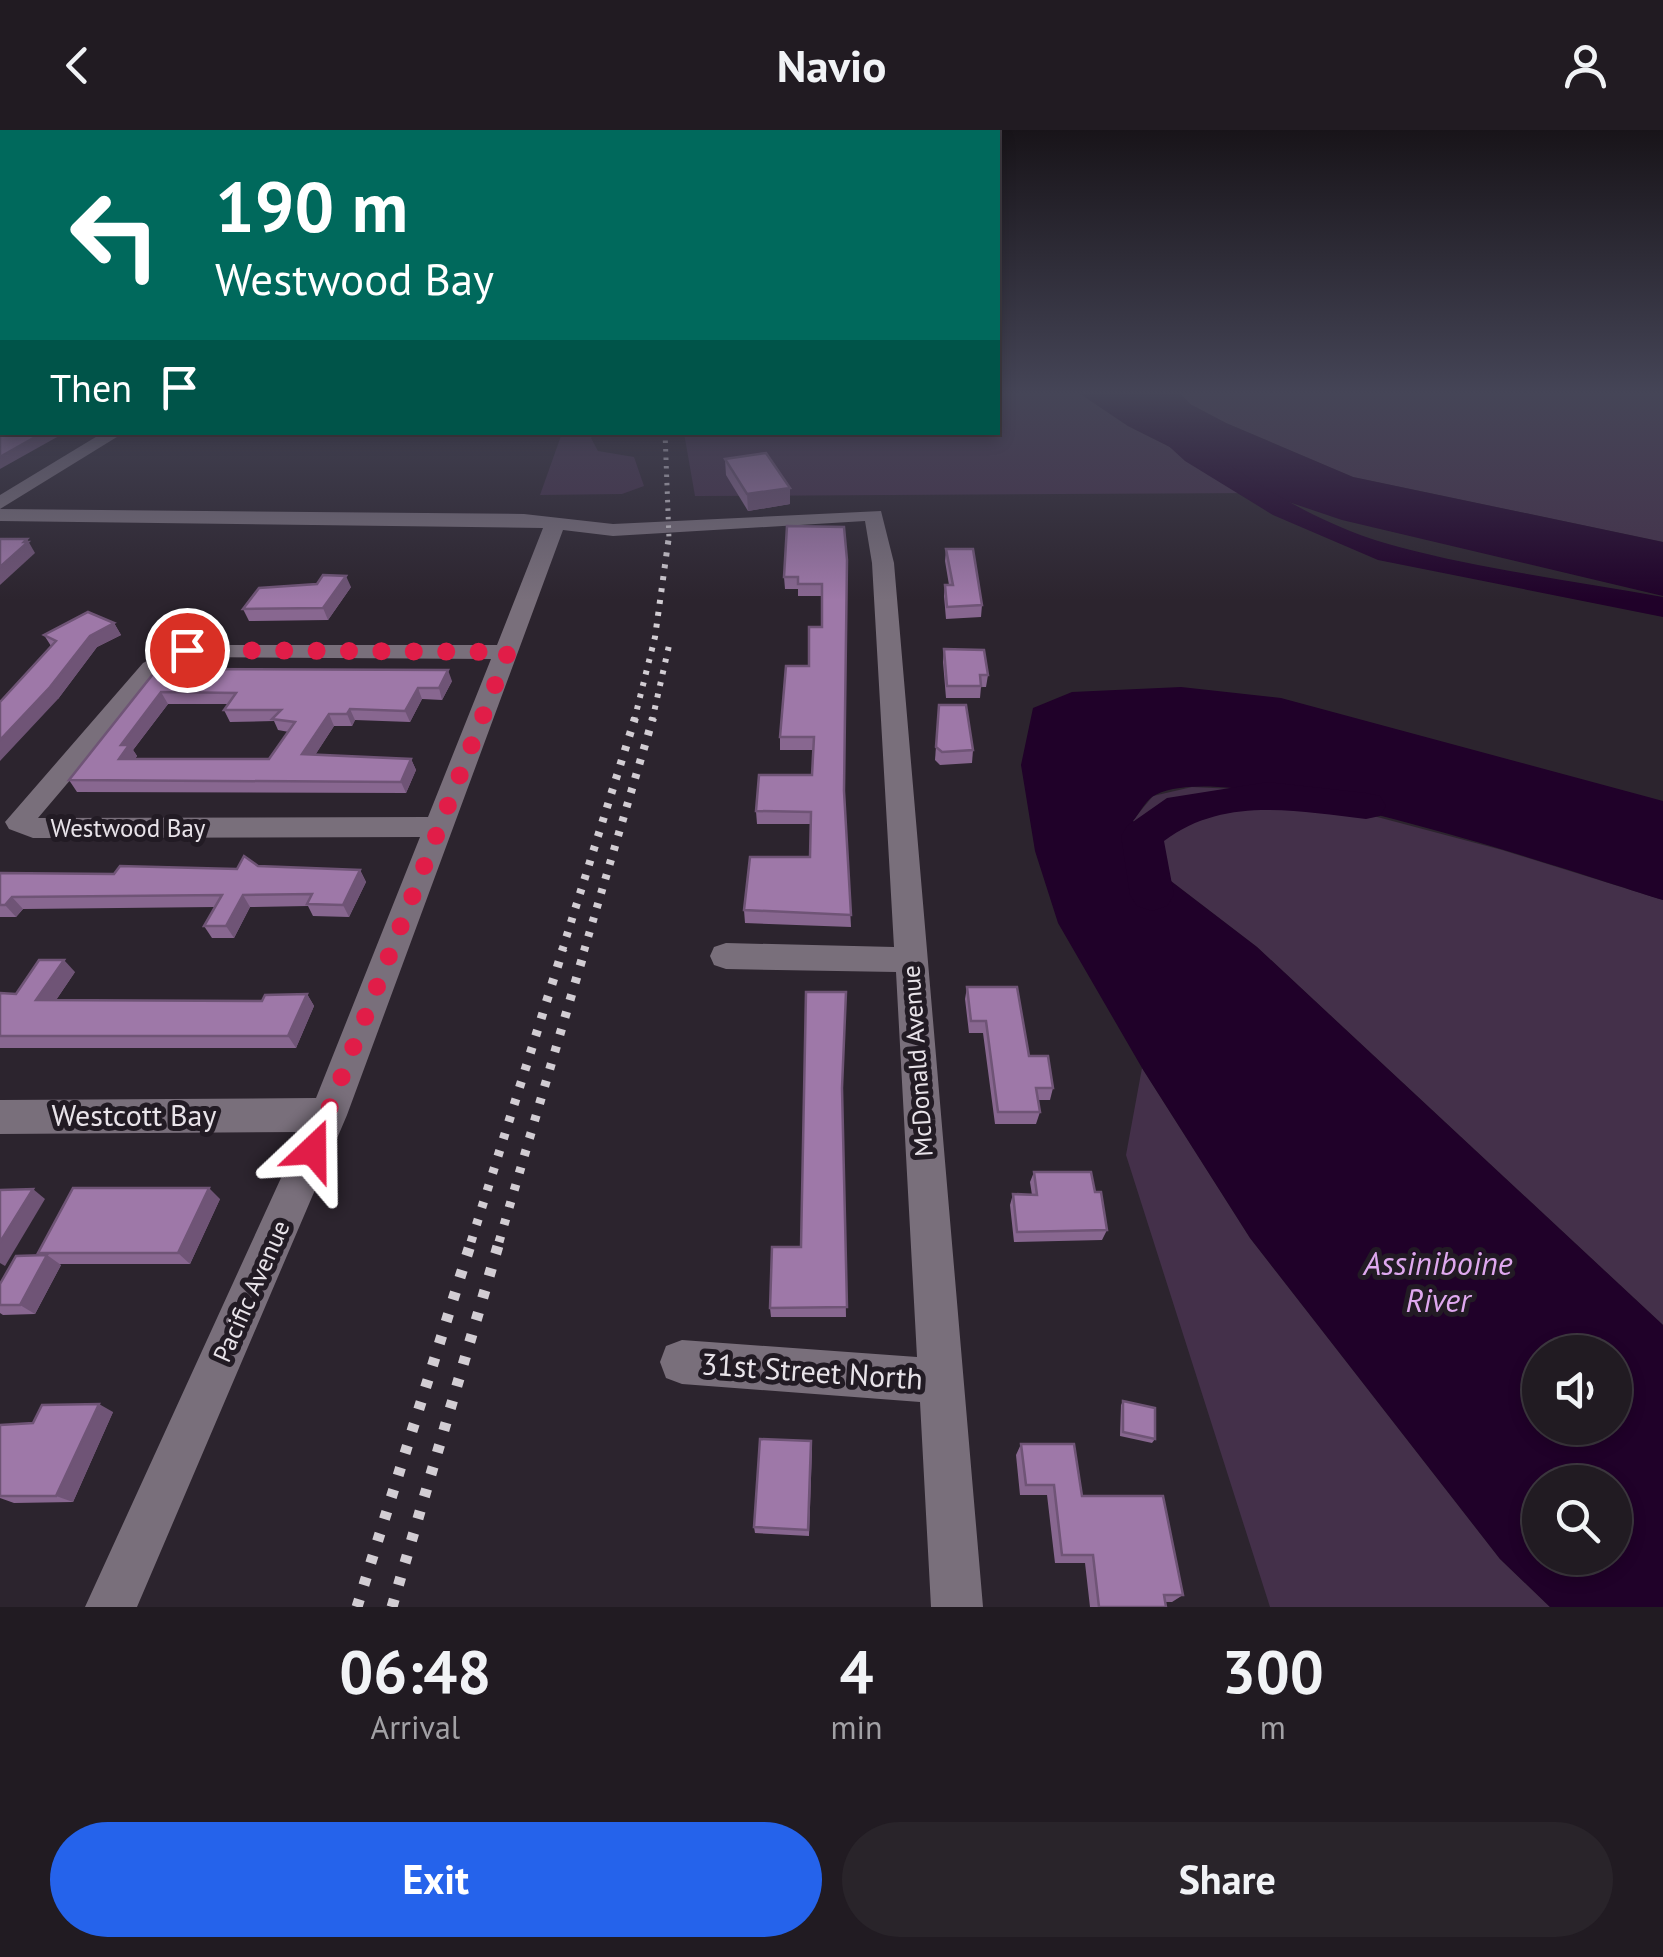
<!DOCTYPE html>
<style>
:root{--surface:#211b22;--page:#29242a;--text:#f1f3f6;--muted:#a2a1a5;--line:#3e3940;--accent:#2563eb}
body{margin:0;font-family:"PT Sans",sans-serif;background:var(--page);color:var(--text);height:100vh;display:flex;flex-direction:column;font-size:38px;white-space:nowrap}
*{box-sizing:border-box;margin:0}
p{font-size:32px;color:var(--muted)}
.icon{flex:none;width:55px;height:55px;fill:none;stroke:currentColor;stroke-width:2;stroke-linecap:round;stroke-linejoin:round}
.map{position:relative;height:1477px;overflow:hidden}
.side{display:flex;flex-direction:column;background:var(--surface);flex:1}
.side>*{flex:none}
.hud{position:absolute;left:0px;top:0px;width:1000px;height:305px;box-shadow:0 5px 15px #0003,0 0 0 2px var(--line);background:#00695c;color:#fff;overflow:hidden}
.controls{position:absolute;left:1522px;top:1205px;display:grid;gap:20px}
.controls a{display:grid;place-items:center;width:110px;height:110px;border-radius:50%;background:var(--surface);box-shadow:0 5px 15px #0003,0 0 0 2px var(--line);font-size:50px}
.pin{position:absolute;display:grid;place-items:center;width:85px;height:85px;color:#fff;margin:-42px;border:5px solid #fff;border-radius:50%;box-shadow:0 2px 10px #0007}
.me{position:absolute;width:110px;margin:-55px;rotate:23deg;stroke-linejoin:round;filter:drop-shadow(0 0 8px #0008)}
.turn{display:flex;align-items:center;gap:35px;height:210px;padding:0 50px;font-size:45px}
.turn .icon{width:130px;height:130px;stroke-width:2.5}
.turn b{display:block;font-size:70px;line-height:85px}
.then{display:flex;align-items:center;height:95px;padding:0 50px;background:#0003;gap:20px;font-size:38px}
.eta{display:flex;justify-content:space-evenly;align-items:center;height:170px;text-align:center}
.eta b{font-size:60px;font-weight:600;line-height:70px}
.cta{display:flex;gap:20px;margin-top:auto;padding:20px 50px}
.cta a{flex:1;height:115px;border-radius:60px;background:var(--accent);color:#fff;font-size:40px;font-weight:600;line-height:115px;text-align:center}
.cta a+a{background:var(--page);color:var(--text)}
header{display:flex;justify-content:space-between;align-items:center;height:130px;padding:0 50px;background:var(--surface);font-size:45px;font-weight:600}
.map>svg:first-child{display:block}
.green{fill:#44304a}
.water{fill:#200129;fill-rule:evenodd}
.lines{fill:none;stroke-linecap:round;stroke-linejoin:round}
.river{fill:#200129;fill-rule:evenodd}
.minor{fill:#796f7b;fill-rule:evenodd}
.rail-far4{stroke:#d2cdd3;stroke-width:5;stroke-dasharray:2.5 6;stroke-linecap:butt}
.rail-far3{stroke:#d2cdd3;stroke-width:6;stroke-dasharray:4 8;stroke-linecap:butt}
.rail-far2{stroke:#d2cdd3;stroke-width:8;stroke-dasharray:5 10;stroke-linecap:butt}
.rail-far1{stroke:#d2cdd3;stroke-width:9;stroke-dasharray:6 12;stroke-linecap:butt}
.rail{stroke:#d2cdd3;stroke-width:11;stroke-dasharray:8 15;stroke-linecap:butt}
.wall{fill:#886790;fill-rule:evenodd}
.shaded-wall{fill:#6f5476}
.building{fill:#9e78a8;stroke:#6f5476;stroke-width:2.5;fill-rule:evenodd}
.route{stroke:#e11d48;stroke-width:18;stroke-dasharray:0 32.4}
.labels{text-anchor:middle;stroke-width:10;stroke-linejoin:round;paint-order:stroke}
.street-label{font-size:25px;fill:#e8e3e9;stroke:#221b24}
.near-street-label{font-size:30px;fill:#e8e3e9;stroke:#221b24}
.near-water-label{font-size:32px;font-style:italic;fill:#dfa8ef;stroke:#221b24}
</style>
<header><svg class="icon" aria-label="back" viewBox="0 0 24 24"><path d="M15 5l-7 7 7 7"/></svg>Navio<svg class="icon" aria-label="person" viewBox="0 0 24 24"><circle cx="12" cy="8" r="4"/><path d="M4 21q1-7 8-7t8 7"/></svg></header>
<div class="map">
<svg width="1663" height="1477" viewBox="0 0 1663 1477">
<rect width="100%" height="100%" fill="#2c242e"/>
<g class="green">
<path d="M998,263H1079L1128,296L1262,363L695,366L684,303L998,302Z"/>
<path d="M1180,263H1663V412L1353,347L1226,293L1190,274Z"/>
<path d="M562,303H595L591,308L598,321L634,327L644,356L622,364L540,365Z"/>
<path d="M1192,657L1279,661L1502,720L1663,770V1195L1257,817L1163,745L1133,690L1153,666Z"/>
<path d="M1142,938L1250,1108L1500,1429L1550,1477H1270L1126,1025Z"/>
</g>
<g class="water">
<path d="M1079,263H1180L1190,274L1226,293L1353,347L1663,412V466L1342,390L1262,363L1128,296Z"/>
<path d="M1181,557L1281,568L1663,671V770C1578,744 1220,620 1152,667C1145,672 1139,684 1133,691L1163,745L1257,817L1663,1195V1477H1550L1500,1429L1250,1108L1142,938L1058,793L1035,721L1021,635L1033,578L1072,562ZM1615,1222V1298H1540V1222ZM1615,1352V1428H1540V1352Z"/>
</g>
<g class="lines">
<g class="river">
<path d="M1111,263H1136C1208,325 1304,393 1399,417C1485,440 1576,451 1663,467V487L1378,430L1273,385L1185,331Z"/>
<path d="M1268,652L1366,663L1380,666L1386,676L1380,686L1366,689C1295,681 1224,666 1164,711L1174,765L1167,776L1152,781L1137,776L1130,765L1121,706L1127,696L1167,668Z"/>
</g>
<g class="minor">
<path d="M104,302H125L0,379V365Z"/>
<path d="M0,379L524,384L613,394L881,381L894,433L983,1477H931L920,1272L682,1254L666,1248L660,1232L666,1216L682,1210L917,1227L896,842L726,839L714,835L710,826L714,817L726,813L894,817L872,433L865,391L613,406L563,400L347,985L137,1477H85L302,1002L0,1004V970L316,968L420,707L33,708L9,699L5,692L143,533L179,515H497L543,398L0,391ZM191,527L491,529L428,687L38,688L161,543Z"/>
</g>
<path class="rail-far4" d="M665,302L669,409"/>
<g class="rail-far3">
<path d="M634,591L655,507L669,406"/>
<path d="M652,591L670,511"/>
</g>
<g class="rail-far2">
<path d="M562,821L635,588"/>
<path d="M584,821L653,588"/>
</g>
<g class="rail-far1">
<path d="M471,1112L563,819"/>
<path d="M499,1112L585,819"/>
</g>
<g class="rail">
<path d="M357,1477L472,1109"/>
<path d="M392,1477L500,1109"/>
</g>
</g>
<g class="wall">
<path d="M139,302H199L141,307Z"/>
<path d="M725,329L790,358V374L748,381L726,345Z"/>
<path d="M844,397V661L851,797L745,793L744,780L810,727V694H757L756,681L812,645L813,620H780V607L809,536L822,497V466H798V459H785L784,447Z"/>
<path d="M946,419L982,475L981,487L946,489L944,466L945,455H949L945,431Z"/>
<path d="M351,457L328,490L249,491L243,479Z"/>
<path d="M114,493L121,505L97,517L58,569L51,516L44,505Z"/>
<path d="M944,519L988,545L986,557H981L980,568H946L943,532Z"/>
<path d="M157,539L452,551L442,570L422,569L410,592L355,590L352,596H334L315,625L411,629L416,640L406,663L77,662L69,650ZM168,574H228L224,580L230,592L274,591L278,600L289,602L269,629H135L137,626L133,620Z"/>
<path d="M939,575L973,620L972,633L940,635L935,630Z"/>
<path d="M258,736L360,740L366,752L349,787L313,786L308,776L250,777L234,808H212L204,796L215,777L23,779L16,787H0V743L114,744L237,739Z"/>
<path d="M75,842L56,870L262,871L307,864L314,876L296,918H0V863L16,864Z"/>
<path d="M967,857L1029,926L1053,958L1050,970H1038L1040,982L1036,994H995L983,903H969L965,869Z"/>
<path d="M842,963L846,1187H771L770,1178L801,1117Z"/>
<path d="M1034,1042L1095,1062L1107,1100L1102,1110L1014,1112L1010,1075L1013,1064L1032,1065L1030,1052Z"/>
<path d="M220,1069L190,1134H58L61,1135L35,1184L3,1185L0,1183V1154L41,1125L38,1123Z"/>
<path d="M1123,1271L1155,1309L1152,1313L1120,1306L1121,1275Z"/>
<path d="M113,1282L73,1372L14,1373L0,1368V1295L33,1293Z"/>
<path d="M1021,1314L1082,1366L1183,1465L1172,1472H1165L1166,1477H1090L1085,1433H1055L1047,1365H1020L1016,1325Z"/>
<path d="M812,1319L809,1406L755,1403L754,1397Z"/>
</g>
<g class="shaded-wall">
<path d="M44,302H66L0,339V327Z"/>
<path d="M790,358V374L748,381L747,364Z"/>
<path d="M27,409L35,423L0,455V437Z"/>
<path d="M346,446L351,457L328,490L323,478Z"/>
<path d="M114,493L121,505L97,517L58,569L0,631V610L90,506Z"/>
<path d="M448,540L452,551L442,570L439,558Z"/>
<path d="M418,558L422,569L410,592L405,581Z"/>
<path d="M161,562L168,574L133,620L137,626L126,640L119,629L121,615Z"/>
<path d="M350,579L355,590L352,596L347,584Z"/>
<path d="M329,584L334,596L308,636L302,624Z"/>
<path d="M411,629L416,640L406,663L401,652Z"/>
<path d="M360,740L366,752L349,787L343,775Z"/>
<path d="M243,765L250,777L234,808L226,796Z"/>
<path d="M12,767L23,779L16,787L5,775Z"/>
<path d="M64,830L75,842L48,882L36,870Z"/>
<path d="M307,864L314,876L296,918L288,906Z"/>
<path d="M209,1058L220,1069L190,1134L178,1123Z"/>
<path d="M33,1059L45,1069L5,1136L0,1133V1112Z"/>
<path d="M47,1125L61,1135L35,1184L20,1175Z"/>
<path d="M99,1274L113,1282L73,1372L56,1366Z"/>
</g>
<g class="building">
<path d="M0,263H2V302H44L0,327Z"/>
<path d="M766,323L790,358L747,364L725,329Z"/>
<path d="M787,396L844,397L847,430L844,661L851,785L744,780L750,727H810L811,682L756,681L759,645H812L814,607H780L786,536H809V497H822V454H798V447H784Z"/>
<path d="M0,409H27L24,412H28L0,437Z"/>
<path d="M946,419H973L982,475L947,477L945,455H953Z"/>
<path d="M323,445L346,446L323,478L243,479L259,458L317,454Z"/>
<path d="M88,482L114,493L90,506L50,557L0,610V572L56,511L44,505Z"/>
<path d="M944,519L984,520L988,545H980L981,556H947Z"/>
<path d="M157,539L448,540L439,558H418L405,581L350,579L347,584H329L302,624L411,629L401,652L69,650ZM161,562L236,563L224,580H281L272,589L295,592L269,629H119L129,615H121Z"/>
<path d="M939,575H966L973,620L942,622L936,617Z"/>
<path d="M244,726L258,736L360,740L343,775L307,774L312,764L243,765L226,796H204L222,765L12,767L5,775H0V743L114,744L120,736L237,739Z"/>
<path d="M39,830H64L36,870L262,871L265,865L307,864L288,906H0V863L16,864Z"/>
<path d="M967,857H1017L1029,926H1048L1053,958H1036L1040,982H998L986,891H971Z"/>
<path d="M806,862H846L842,958L847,1177L770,1178L772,1117H801Z"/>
<path d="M1034,1042H1091L1095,1062H1101L1107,1100L1017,1102L1013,1064L1037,1065Z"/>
<path d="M73,1058H209L178,1123H38Z"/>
<path d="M33,1059L0,1112V1060Z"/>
<path d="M47,1125L20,1175H0V1154L16,1126Z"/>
<path d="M1123,1271L1155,1278V1309L1123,1302Z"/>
<path d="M99,1274L56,1366H0V1295L33,1293L42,1275Z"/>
<path d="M760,1309L811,1311L808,1400L754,1397Z"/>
<path d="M1021,1314H1074L1082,1366H1163L1183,1465H1164L1166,1477H1099L1093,1425H1062L1054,1355H1026Z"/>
</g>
<linearGradient id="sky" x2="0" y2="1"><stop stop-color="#181419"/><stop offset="0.56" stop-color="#454557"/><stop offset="1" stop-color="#454557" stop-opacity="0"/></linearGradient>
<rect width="1663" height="470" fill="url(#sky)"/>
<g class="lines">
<path class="route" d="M187,520L508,522L313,1020"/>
</g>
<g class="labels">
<g class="street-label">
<text x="128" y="707">Westwood Bay</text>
<text transform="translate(917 931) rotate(-94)" y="9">McDonald Avenue</text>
<text transform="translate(251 1161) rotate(-66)" y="9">Pacific Avenue</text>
</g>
<g class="near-street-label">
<text x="134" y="996">Westcott Bay</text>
<text transform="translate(812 1242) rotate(4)" y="10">31st Street North</text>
</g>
<g class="near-water-label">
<text x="1438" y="1145">Assiniboine<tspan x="1438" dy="37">River</tspan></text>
</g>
</g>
</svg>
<div class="controls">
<a><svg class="icon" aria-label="sound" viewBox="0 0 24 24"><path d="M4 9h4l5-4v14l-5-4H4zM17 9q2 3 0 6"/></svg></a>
<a><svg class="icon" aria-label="search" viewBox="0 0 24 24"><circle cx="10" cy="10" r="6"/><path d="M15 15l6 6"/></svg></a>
</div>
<div class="pin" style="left:187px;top:520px;background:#d93025"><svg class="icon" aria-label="arrive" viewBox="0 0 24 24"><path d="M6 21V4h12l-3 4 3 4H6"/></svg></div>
<svg class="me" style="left:313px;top:1020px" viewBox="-20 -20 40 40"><path d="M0-17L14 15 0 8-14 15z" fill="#e11d48" stroke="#fff" stroke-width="4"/></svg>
<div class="hud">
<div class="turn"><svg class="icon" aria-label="left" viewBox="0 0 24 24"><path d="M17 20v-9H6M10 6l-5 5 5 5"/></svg><div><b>190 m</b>Westwood Bay</div></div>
<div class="then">Then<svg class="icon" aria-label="arrive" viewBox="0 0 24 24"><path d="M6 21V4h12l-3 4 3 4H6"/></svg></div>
</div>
</div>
<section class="side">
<div class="eta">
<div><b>06:48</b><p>Arrival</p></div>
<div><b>4</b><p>min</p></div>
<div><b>300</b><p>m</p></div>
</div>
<div class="cta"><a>Exit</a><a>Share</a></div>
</section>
